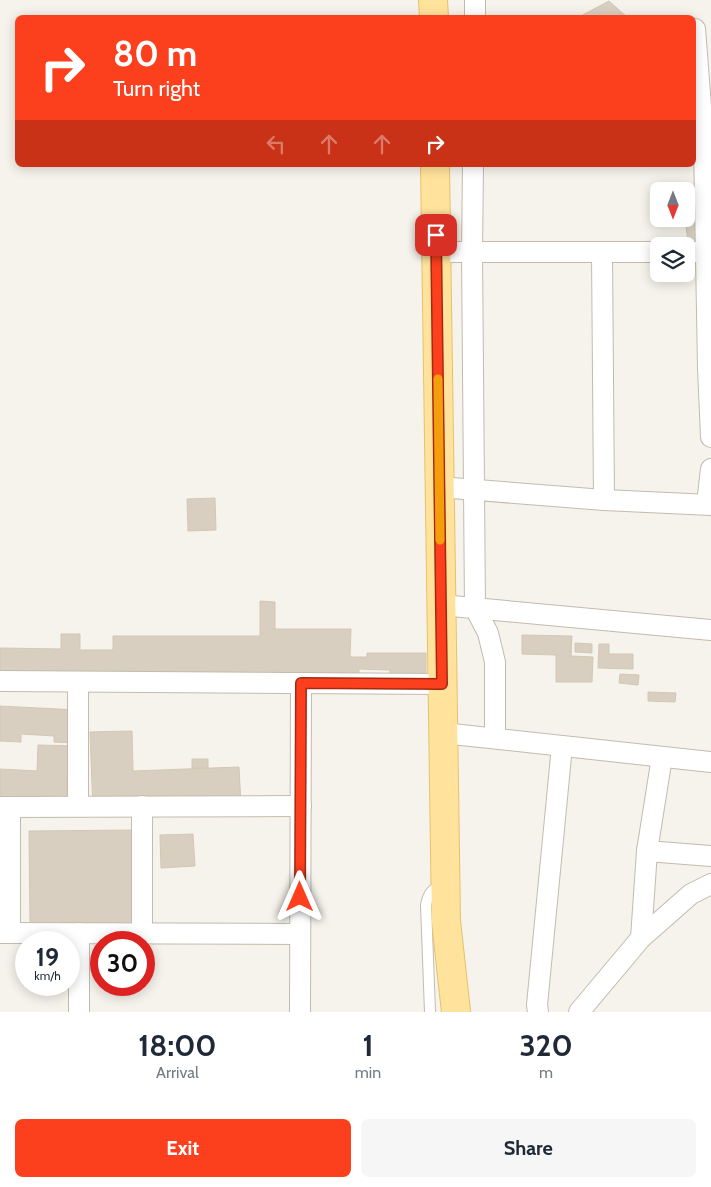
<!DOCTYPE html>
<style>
:root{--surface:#fff;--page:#f6f6f7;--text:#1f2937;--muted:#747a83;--accent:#fc3f1d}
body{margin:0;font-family:Cabin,sans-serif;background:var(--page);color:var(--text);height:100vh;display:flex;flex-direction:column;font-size:19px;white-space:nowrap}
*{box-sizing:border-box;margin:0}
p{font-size:16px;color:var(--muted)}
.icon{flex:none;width:28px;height:28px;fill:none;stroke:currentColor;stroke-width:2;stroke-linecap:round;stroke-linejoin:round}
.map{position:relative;height:1012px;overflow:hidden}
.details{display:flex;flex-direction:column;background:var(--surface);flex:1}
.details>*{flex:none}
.hud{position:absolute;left:15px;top:15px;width:681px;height:152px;border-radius:8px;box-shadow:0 2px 12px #0003;background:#fc3f1d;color:#fff;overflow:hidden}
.needle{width:32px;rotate:180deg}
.fabs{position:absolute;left:650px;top:182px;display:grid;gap:10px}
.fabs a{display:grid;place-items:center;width:45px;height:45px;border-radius:8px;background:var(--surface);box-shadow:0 2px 12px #0003;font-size:25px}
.speed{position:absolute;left:15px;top:931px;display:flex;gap:10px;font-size:25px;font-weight:700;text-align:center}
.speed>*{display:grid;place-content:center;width:65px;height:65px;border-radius:50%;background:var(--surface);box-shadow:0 2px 12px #0003;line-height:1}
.speed small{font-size:12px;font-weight:400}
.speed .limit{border:8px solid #d22;background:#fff;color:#111}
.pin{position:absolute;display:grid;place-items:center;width:42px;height:42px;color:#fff;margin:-21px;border-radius:10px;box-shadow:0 2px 8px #0006}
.me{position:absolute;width:55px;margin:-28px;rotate:0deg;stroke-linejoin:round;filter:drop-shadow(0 0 4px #0008)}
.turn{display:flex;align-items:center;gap:18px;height:105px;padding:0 15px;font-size:22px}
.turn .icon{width:65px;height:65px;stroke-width:2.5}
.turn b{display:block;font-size:35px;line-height:42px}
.lanes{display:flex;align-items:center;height:48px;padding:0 15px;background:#0003;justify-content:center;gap:25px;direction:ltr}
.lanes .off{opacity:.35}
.eta{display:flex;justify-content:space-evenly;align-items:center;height:85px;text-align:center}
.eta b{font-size:30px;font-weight:800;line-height:35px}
.cta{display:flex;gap:10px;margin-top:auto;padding:10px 15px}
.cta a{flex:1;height:58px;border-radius:8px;background:var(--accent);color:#fff;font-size:20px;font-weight:800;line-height:58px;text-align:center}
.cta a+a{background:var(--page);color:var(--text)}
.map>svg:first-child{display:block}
.building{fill:#d8cfc1;stroke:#d3c7b4}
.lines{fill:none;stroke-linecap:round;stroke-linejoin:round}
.lane-casing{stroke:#c2bbae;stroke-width:12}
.street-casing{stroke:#c2bbae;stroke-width:22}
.primary-casing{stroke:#e6c16a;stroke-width:30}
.lane{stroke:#fff;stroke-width:10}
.street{stroke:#fff;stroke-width:20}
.primary{stroke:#ffe39c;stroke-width:28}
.route-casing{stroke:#a42913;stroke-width:12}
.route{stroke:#fc3f1d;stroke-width:9}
.slow{stroke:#f59e0b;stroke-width:9}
</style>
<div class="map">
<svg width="711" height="1012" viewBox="0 0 711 1012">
<rect width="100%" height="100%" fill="#f6f3ec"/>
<g class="building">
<path d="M609,1L628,18H577Z"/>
<path d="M699,216L703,249L689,250L685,219Z"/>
<path d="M215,498L216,530L188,531L187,499Z"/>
<path d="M260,601L275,602V629H351L350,657H367V653H426V684H389L390,670L359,669V683L0,681V648L61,649V634H80V650H113V636H260Z"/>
<path d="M522,635L572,636L571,656L593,657L592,682H556V655L522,654Z"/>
<path d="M575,643L592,644V653L575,652Z"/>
<path d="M599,644H609V654H633V669L598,668Z"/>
<path d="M620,674L639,675L638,685L619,683Z"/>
<path d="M648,692L676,693L675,702L648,701Z"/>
<path d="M0,706L78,710L76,743L54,742V736L21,734V742L0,741Z"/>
<path d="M132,731L133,771L239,767L241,805L93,811L90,732Z"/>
<path d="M38,745L75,746L74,779H67L66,814L0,811V769L37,771Z"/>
<rect x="192" y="759" width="16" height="9"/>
<path d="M139,830L140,924H30L29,831Z"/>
<path d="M193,834L195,866L161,868L160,835Z"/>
</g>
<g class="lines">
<defs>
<path id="lane" d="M430,1012L426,905C428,894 432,888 443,885"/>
<g id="street">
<path d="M475,18V0"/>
<path d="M695,29L704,145L708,368L711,437"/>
<path d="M473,165L472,252L475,608L488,633L495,662V738"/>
<path d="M436,252H659"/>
<path d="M602,252L604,500"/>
<path d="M686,252H711"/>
<path d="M439,487L604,500L711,505"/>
<path d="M707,504L711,469"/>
<path d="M441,605L711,630"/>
<path d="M0,681L442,684"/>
<path d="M78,682V806"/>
<path d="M443,733L711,762"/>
<path d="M142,806V933"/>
<path d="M0,807L301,806"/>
<path d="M10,807V933"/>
<path d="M647,851L711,856"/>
<path d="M0,933L300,934"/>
<path d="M79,933V1012"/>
<path d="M641,938L647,851L662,757"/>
<path d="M300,1012L301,683"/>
<path d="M538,1012L537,1005L562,746"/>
<path d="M579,1012L641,938L691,894L711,884"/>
</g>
<g id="primary">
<path d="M433,0L434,18"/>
<path d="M435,165L446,921L456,1012"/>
</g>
</defs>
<use href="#lane" class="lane-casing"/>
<use href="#street" class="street-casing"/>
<use href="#primary" class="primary-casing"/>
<use href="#lane" class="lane"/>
<use href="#street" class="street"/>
<use href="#primary" class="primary"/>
</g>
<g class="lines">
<defs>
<path id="route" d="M300,897L301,683L442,684L436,235"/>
</defs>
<use href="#route" class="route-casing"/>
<use href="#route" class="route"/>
<path class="slow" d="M438,379L440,540"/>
</g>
</svg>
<div class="fabs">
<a><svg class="needle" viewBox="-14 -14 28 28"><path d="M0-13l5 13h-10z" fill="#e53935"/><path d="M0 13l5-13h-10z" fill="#747a83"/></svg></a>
<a><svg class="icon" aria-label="layers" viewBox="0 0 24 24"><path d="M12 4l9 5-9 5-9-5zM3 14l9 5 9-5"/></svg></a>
</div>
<div class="speed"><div>19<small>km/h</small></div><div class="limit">30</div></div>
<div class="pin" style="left:436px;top:235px;background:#d93025"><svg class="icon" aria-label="arrive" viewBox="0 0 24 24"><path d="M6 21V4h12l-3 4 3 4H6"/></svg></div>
<svg class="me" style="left:300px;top:897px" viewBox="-20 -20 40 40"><path d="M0-17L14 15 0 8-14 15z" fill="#fc3f1d" stroke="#fff" stroke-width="4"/></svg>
<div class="hud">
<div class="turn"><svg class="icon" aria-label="right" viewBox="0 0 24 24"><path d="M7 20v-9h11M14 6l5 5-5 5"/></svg><div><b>80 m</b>Turn right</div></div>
<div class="lanes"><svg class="icon off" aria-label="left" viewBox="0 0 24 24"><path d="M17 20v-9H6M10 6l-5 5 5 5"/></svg><svg class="icon off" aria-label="ahead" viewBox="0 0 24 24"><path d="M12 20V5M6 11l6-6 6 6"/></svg><svg class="icon off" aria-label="ahead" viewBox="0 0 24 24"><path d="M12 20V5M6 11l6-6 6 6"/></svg><svg class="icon" aria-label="right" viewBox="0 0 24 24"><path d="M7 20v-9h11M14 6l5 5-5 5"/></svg></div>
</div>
</div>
<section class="details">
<div class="eta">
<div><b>18:00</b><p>Arrival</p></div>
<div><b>1</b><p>min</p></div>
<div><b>320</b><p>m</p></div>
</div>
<div class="cta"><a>Exit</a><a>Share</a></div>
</section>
